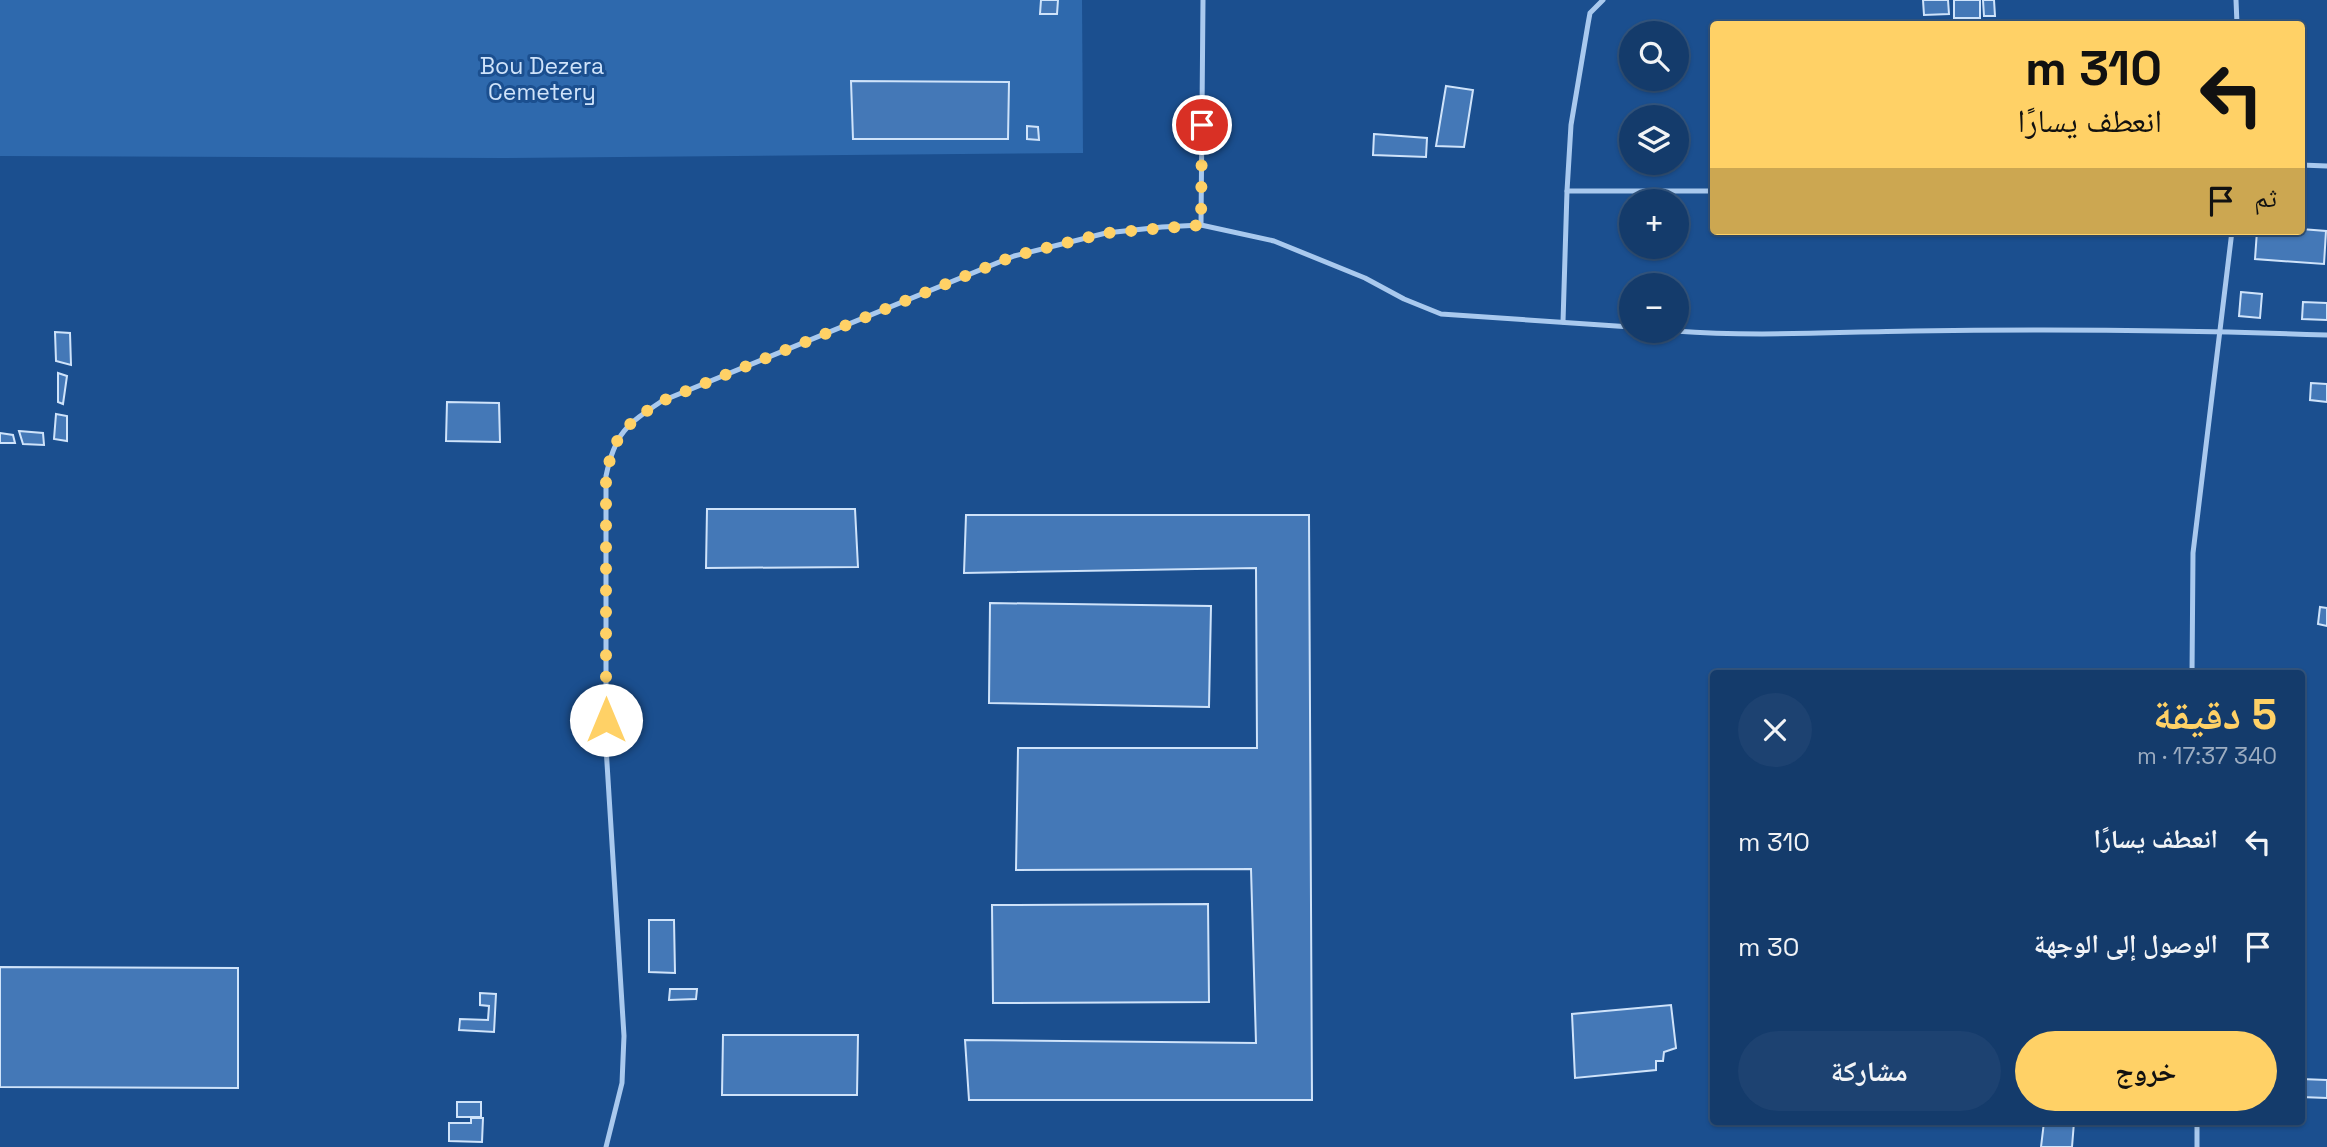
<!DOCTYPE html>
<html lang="ar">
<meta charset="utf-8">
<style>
:root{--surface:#143b6b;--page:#1d4271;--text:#f1f3f6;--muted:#9dadc1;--line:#33557e;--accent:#ffd166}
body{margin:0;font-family:"Space Grotesk","Noto Naskh Arabic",sans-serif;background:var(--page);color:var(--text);direction:rtl;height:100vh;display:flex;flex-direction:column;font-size:26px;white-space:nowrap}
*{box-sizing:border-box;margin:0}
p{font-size:23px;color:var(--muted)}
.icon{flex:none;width:38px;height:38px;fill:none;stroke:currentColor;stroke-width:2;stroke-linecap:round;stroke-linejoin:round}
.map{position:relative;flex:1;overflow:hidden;direction:ltr}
.sheet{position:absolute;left:1710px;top:670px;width:595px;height:455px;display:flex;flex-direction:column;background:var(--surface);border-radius:7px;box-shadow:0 2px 5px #0004,0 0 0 2px var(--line);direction:rtl}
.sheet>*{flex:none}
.guide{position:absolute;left:1710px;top:21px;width:595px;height:214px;border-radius:7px;box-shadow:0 2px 5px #0004,0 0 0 2px var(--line);direction:rtl;background:#ffd166;color:#111;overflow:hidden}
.tools{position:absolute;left:1619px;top:21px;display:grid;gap:14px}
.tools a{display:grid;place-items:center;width:70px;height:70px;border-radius:50%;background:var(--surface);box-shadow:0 2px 5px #0004,0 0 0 2px var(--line);font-size:35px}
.pin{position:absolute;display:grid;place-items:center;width:60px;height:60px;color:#fff;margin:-30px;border:4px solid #fff;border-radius:50%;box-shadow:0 2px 7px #0007}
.me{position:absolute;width:77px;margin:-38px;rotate:0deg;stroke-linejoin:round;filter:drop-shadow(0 0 5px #0008)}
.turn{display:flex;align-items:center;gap:24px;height:147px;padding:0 28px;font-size:32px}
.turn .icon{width:91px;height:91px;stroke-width:2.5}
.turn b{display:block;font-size:49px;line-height:60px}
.then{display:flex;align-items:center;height:66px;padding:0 28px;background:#0003;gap:14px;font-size:26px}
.round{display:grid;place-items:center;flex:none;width:74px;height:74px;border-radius:37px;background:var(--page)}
.summary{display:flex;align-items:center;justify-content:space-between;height:119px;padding:0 28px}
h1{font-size:42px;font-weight:700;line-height:52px;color:var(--accent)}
.primary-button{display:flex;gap:14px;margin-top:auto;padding:14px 28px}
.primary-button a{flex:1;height:80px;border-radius:42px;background:var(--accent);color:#111;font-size:28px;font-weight:700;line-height:80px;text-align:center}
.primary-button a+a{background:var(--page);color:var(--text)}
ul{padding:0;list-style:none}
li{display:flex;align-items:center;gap:21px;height:105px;padding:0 28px}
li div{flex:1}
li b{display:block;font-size:26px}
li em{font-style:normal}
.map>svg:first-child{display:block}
.green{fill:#2e69ad}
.building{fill:#4478b7;stroke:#cfe3fa;stroke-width:2}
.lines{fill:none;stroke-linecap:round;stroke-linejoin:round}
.lane{stroke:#a9c9ee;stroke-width:5}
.route{stroke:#ffd166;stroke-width:12;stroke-dasharray:0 21.6}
.labels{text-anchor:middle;stroke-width:6;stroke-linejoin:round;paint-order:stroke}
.park-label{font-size:23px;fill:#cfe3fa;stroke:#1b4f8f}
</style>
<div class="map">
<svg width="2327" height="1147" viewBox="0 0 2327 1147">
<rect width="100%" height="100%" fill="#1b4f8f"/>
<path class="green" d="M0,0H1082L1083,153L498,158L0,156Z"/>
<g class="building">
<path d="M1041,0H1058L1057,14H1040Z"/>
<path d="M1923,0H1948L1949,14L1924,15Z"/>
<rect x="1954" y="0" width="26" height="18"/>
<path d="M1983,0H1994L1995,16H1984Z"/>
<path d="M851,81L1009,82L1008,139H853Z"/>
<path d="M1446,86L1473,90L1464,147L1436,146Z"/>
<path d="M1027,126L1038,127L1039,140L1027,139Z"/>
<path d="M1374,134L1427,138L1426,157L1373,155Z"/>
<path d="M2301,229L2326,231L2324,264L2255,259L2257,231Z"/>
<path d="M2241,292L2262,294L2260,318L2239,316Z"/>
<path d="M2303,302L2327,303V320L2302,319Z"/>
<path d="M55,332L70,333L71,365L56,361Z"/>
<path d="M58,373L67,376L63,404L58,402Z"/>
<path d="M2311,383L2327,384V402L2310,400Z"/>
<path d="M447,402L499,403L500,442L446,441Z"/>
<path d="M56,414L67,416V441L54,439Z"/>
<path d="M19,431L43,433L44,445L23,444Z"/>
<path d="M0,433L13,435L15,443H0Z"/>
<path d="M707,509H855L858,567L706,568Z"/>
<path d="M966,515H1309L1312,1100H969L965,1040L1256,1043L1251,869L1016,870L1018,748H1257L1256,568L964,573Z"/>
<path d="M990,603L1211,606L1209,707L989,703Z"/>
<path d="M2320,607L2327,608V626L2318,624Z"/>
<path d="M1208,904L1209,1002L993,1003L992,905Z"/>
<path d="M649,920H674L675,973L649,972Z"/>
<path d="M0,967L238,968V1088L0,1087Z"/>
<path d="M670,989H697L696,999L669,1000Z"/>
<path d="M480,993L496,994L494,1032L459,1030L460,1019L488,1020L489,1006L480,1005Z"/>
<path d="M1671,1005L1676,1048L1664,1052L1663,1061H1656V1070L1575,1078L1572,1014Z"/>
<path d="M723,1035H858L857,1095H722Z"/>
<path d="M2301,1079L2327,1080V1098L2301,1097Z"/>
<rect x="457" y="1102" width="24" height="15"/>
<path d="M471,1118H483L482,1142L449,1141V1123H471Z"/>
<path d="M2044,1122H2074L2072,1147H2041Z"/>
</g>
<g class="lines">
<g class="lane">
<path d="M1603,0L1590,13L1588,24L1571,125L1567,191H1713"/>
<path d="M2236,0L2237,24"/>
<path d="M2301,165L2327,166"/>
<path d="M1201,225L1203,0"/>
<path d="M1563,322L1567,191"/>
<path d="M1675,331C1755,337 1834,332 1913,331C2051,329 2189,330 2327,335"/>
<path d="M2192,674L2193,553L2232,231"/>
<path d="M2197,1122V1147"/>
<path d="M606,1147L622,1083L624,1036L606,747V476C615,433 626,425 662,401L1014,256L1106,233L1162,227L1201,225L1274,241L1365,278L1404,299L1441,314L1631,327"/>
</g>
</g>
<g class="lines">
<path class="route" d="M606,720V476C615,433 625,425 662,401L1014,256L1106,233L1201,225L1202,125"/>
</g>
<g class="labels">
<g class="park-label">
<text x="542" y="74">Bou Dezera<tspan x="542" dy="26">Cemetery</tspan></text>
</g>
</g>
</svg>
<div class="tools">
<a><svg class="icon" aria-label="search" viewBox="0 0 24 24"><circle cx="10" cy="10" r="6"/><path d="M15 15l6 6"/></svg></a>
<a><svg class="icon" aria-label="layers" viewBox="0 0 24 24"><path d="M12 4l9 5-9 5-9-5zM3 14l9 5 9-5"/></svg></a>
<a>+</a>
<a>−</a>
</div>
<div class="pin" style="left:1202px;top:125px;background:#d93025"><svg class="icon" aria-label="arrive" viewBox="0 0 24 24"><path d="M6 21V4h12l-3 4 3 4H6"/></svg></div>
<svg class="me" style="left:606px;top:720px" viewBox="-20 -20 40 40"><circle r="19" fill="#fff"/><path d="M0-13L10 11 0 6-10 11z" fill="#ffd166"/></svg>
<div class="guide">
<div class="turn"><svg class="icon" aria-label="left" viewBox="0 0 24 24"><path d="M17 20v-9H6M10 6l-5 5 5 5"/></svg><div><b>310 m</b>انعطف يسارًا</div></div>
<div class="then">ثم<svg class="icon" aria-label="arrive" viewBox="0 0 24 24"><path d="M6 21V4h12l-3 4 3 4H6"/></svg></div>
</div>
<section class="sheet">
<div class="summary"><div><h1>5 دقيقة</h1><p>340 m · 17:37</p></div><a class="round"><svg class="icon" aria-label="close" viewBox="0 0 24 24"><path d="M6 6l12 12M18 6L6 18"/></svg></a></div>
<ul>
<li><svg class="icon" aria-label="left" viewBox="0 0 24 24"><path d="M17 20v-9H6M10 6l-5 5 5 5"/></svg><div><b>انعطف يسارًا</b></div><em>310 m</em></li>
<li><svg class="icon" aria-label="arrive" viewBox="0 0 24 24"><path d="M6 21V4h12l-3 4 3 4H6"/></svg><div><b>الوصول إلى الوجهة</b></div><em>30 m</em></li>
</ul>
<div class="primary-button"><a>خروج</a><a>مشاركة</a></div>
</section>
</div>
